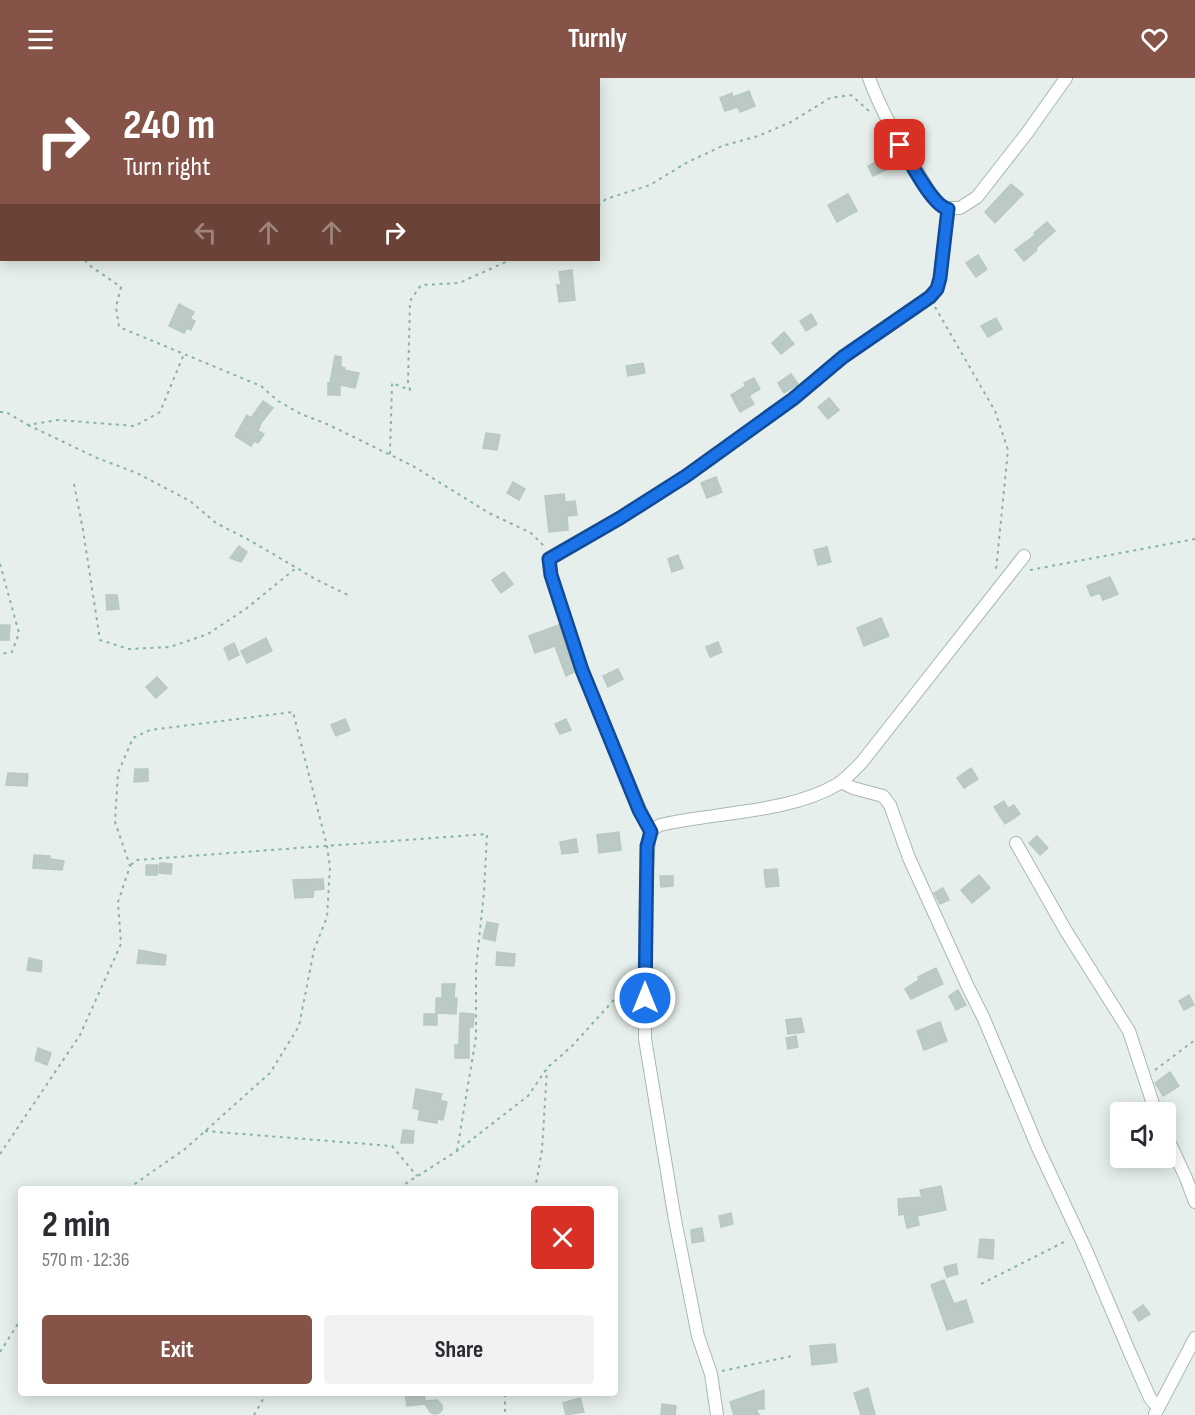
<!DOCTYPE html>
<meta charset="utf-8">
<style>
:root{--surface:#fff;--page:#f2f2f3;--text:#2b2b33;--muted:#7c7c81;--accent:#855347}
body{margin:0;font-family:"Sofia Sans Condensed",sans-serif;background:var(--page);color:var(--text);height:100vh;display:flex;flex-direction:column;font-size:22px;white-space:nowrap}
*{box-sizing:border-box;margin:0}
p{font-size:20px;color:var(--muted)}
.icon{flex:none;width:33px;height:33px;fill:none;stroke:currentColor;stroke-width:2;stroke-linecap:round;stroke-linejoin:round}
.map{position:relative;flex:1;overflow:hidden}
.side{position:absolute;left:18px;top:1108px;width:600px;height:210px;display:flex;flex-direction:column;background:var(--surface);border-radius:6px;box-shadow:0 3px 15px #0003}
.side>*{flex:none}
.top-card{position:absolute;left:0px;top:0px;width:600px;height:183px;box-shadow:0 3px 15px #0003;background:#855347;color:#fff;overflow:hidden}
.controls{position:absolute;left:1110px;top:1024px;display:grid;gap:12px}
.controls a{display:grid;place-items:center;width:66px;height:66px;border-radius:6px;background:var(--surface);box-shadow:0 3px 15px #0003;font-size:30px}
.pin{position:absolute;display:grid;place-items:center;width:51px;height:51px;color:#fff;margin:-26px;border-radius:12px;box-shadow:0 3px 9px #0006}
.me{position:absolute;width:66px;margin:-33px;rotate:0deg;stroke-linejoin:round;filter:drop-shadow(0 0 4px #0008)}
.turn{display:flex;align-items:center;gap:21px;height:126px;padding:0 24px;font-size:27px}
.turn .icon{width:78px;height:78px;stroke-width:2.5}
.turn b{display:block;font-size:42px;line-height:51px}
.lanes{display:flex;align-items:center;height:57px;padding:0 24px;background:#0003;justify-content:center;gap:30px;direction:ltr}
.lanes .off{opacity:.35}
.round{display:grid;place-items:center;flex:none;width:63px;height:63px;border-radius:6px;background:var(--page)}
.head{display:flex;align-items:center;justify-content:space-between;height:102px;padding:0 24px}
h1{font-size:36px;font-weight:700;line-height:45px}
.button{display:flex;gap:12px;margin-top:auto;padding:12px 24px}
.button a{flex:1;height:69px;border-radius:6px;background:var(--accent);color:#fff;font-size:24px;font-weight:700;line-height:69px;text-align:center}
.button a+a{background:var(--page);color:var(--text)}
header{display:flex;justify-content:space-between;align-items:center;height:78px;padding:0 24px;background:var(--accent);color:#fff;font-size:27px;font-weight:700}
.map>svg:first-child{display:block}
.building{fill:#bbcac4;stroke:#b8c9c2;stroke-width:1.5}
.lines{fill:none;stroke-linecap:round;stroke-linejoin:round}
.minor-casing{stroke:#a8b8b2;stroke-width:14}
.path{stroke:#86b3a5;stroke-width:2;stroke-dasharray:3 4.5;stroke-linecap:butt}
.minor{stroke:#fff;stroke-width:12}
.route-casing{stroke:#114b97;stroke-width:15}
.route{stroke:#1a73e8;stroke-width:10}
</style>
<header><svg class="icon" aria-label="menu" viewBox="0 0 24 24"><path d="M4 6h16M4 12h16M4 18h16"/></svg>Turnly<svg class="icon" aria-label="heart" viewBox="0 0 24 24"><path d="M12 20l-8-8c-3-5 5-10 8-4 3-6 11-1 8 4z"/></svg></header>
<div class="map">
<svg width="1195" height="1337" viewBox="0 0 1195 1337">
<rect width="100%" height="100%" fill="#e6efeb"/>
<g class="building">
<path d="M749,13L755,28L740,34L738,29L725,33L720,20L732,15L733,19Z"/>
<path d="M883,80L888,91L873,98L868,88Z"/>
<path d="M1011,106L1023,116L995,145L985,134Z"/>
<path d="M848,116L857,133L837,144L828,127Z"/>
<path d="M1047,144L1055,153L1036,170L1037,172L1024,183L1015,172L1035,157L1034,155Z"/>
<path d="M978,177L987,191L976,199L966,185Z"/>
<path d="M572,192L575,222L559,224L557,207H561L559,194Z"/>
<path d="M179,226L194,234L190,241L195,243L191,252L187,250L184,255L169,248Z"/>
<path d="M811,236L817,246L806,253L800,243Z"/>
<path d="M996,240L1002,251L988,259L981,248Z"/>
<path d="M784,254L794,266L781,276L772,265Z"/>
<path d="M335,278L341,279V289L345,290L344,292L359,295L355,310L340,307V317H328V305H330Z"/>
<path d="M643,285L645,295L628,298L626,288Z"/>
<path d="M791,296L798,306L784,315L778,305Z"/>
<path d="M754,300L760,311L750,317L744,305Z"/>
<path d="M744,309L754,326L740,334L731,317Z"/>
<path d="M829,320L839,332L828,341L818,329Z"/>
<path d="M263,323L273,330L261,345L258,353L264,356L258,365L254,363L251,368L235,358L247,337L251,340Z"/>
<path d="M486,355L500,357L497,372L483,370Z"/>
<path d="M716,399L722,414L707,420L701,405Z"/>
<path d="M513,404L525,411L519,422L507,415Z"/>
<path d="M564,416L565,424L575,423L577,437L567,438L568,452L549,454L545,418Z"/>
<path d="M239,468L247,474L241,484L230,480Z"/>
<path d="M827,469L831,484L818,487L814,472Z"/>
<path d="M678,477L683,490L672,494L668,481Z"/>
<path d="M504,494L513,506L501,515L492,502Z"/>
<path d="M1110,499L1118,516L1103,522L1100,515L1091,518L1087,508Z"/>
<path d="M106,517H117L119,531L107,532Z"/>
<path d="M881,540L889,558L864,568L857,550Z"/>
<path d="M0,547H10L9,562H0Z"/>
<path d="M559,547L574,594L566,598L555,568L535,575L529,558Z"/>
<path d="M266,560L272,573L247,585L241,573Z"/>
<path d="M718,564L722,574L710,579L706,569Z"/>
<path d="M234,565L239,577L229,582L224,570Z"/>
<path d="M618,591L623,601L608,609L603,598Z"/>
<path d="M157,599L167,610L156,620L146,609Z"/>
<path d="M345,641L350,652L336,658L331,647Z"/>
<path d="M566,641L571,652L560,656L555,646Z"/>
<path d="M971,690L978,701L964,710L957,700Z"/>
<path d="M135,691H148V703L134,704Z"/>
<path d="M8,695L28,696L27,708L6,707Z"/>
<path d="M1004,723L1008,730L1014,727L1020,736L1005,746L994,729Z"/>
<path d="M619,754L621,772L599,775L597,757Z"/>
<path d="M1037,758L1048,770L1040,777L1029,765Z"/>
<path d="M576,761L578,774L562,776L560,764Z"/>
<path d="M34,777L50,778V781L64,783L62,792L33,790Z"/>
<path d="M160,785L172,786L171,796L159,795Z"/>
<path d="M146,787H158L157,797H146Z"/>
<path d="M777,791L779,808L766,809L764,792Z"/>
<path d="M979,797L990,810L972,825L961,812Z"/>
<path d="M660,798H673V808L661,809Z"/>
<path d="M323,801L324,811L314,812L313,819L295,820L293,802Z"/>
<path d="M943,810L949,822L940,826L934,815Z"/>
<path d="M487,844L498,846L495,863L483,860Z"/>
<path d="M139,872L166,877L165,887L137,885Z"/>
<path d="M497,874L515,876L514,888L496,887Z"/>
<path d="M29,880L42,883L41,894L27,892Z"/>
<path d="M936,890L943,906L911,921L905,911L919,902L918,899Z"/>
<path d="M442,906H455L454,920H457L456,936L436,935V920H442Z"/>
<path d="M958,912L966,927L956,932L949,918Z"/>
<path d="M1189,917L1194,927L1184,932L1179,923Z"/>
<path d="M460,935L474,936L473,949H469V980H455V967H459Z"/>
<rect x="424" y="936" width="13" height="11"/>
<path d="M801,940L804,954L788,956L786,942Z"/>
<path d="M940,944L947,963L924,972L917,953Z"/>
<path d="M796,958L798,969L788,971L786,960Z"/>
<path d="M38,970L51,975L47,987L35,982Z"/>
<path d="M1170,994L1179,1008L1163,1018L1155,1005Z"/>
<path d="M416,1011L442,1016L440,1022L447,1024L443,1042L437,1041V1045L418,1042L420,1032L413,1030Z"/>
<path d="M403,1052L414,1053L413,1065H401Z"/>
<path d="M941,1108L946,1132L917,1138L919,1147L907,1150L904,1136L899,1137L898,1121L922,1119L920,1112Z"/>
<path d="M731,1135L733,1146L721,1149L719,1138Z"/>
<path d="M702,1150L704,1163L692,1165L691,1152Z"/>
<path d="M980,1161L994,1162L993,1181L978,1179Z"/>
<path d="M956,1186L958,1196L947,1199L944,1189Z"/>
<path d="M944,1202L954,1226L966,1222L973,1244L947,1252L931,1207Z"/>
<path d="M1143,1227L1150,1236L1139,1243L1133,1234Z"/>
<path d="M835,1266L837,1284L812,1287L810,1268Z"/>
<path d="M868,1310L875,1337H861L854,1315Z"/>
<path d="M764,1312V1331H756L759,1337H734L730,1324Z"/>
<path d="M405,1316H424L425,1323L437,1322L442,1327V1332L439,1335L434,1336L430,1334L425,1326L407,1328Z"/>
<path d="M580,1320L584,1334L566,1337L563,1325Z"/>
<path d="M662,1326L676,1328L675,1337H661Z"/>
</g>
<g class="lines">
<defs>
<g id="minor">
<path d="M869,0C882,35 899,65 919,96C926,108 933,122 944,130H960L977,119L1027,55L1066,0"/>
<path d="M841,704L853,710L883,718L890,727L909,780L968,909L984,941L1038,1070L1086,1172L1130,1275L1150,1320L1158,1330"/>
<path d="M651,754L640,732L582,592L551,497L549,480L620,440L686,398L793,321L843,279L930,219L937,211L940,200L948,131"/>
<path d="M1016,765L1066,853L1129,953L1156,1035"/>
<path d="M1166,1057L1186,1100L1195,1124"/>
<path d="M1155,1336L1195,1260"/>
<path d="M717,1337L711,1296L698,1258L675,1142L645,961L646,808L649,757L653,751L660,747C715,734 790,735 838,706C847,700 855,691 862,684L1024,478"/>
</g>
</defs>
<use href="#minor" class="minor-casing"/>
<g class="path">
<path d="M194,0L195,2"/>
<path d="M323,2L327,0"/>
<path d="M0,91L2,92"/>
<path d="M598,128L606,121L650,107L686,85L722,68L758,58L791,44L830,20L851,17L869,33"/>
<path d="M85,182L89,187L121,209L116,229L119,249L261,308L278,323L301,336L327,346L413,388L489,435L531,455L545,469"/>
<path d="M935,229L995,333L1008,372L996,492"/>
<path d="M0,334H6L28,347L58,342L135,348L160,334L184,276"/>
<path d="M28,347L97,380L137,395L190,423L216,445L251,463L317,502L350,518"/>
<path d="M390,376L392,305L410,312L408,304L410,223L421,207L459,205L510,182"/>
<path d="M74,406L83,452L100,562L129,571L170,569L208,556L247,530L296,490"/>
<path d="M0,486L19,555L12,574L0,576"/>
<path d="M1030,492L1195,461"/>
<path d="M131,787L136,782L487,756L484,814L476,890V959L457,1073"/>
<path d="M1155,992L1195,962"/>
<path d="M205,1053L392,1068L417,1098"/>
<path d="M0,1076L80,957L121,866L118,824L130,788L115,744L118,695L133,660L150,652L293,634L327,768L330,789L327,839L314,872L299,948L270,995L185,1071L126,1112"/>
<path d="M401,1112L405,1106L457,1073L528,1018L547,990L572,968L622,913L634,917"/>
<path d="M535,1112L542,1072L547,992"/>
<path d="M981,1206L1068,1162"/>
<path d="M0,1274L21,1241"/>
<path d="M722,1293L792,1278"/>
<path d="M505,1316V1337"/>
<path d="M254,1337L266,1316"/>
</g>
<use href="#minor" class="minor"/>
</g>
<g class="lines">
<defs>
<path id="route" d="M645,920L647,768L651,754L639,732L582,592L551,497L549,481L620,440L686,398L793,321L843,279L930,219L937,211L940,200L948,131C932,128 909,81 900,67"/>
</defs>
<use href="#route" class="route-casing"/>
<use href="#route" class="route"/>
</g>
</svg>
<div class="controls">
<a><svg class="icon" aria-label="sound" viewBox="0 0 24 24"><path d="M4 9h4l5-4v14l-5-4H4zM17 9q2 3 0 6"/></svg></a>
</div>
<div class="pin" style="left:900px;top:67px;background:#d93025"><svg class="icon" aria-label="arrive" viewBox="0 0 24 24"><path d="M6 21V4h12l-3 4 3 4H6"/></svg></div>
<svg class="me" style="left:645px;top:920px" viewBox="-20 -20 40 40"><circle r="17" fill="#1a73e8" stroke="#fff" stroke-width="3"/><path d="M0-11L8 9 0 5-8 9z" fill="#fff"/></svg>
<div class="top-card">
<div class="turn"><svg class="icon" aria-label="right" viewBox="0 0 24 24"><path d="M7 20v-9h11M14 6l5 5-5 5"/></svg><div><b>240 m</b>Turn right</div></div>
<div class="lanes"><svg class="icon off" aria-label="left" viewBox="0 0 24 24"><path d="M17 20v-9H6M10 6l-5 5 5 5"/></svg><svg class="icon off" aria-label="ahead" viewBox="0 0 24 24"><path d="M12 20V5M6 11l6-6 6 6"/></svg><svg class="icon off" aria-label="ahead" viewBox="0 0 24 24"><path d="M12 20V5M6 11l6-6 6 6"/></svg><svg class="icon" aria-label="right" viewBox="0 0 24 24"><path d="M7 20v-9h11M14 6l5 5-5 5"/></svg></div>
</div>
<section class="side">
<div class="head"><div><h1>2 min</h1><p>570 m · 12:36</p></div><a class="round" style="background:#d93025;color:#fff"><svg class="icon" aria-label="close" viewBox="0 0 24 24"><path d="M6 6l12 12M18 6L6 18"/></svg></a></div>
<div class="button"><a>Exit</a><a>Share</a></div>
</section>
</div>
